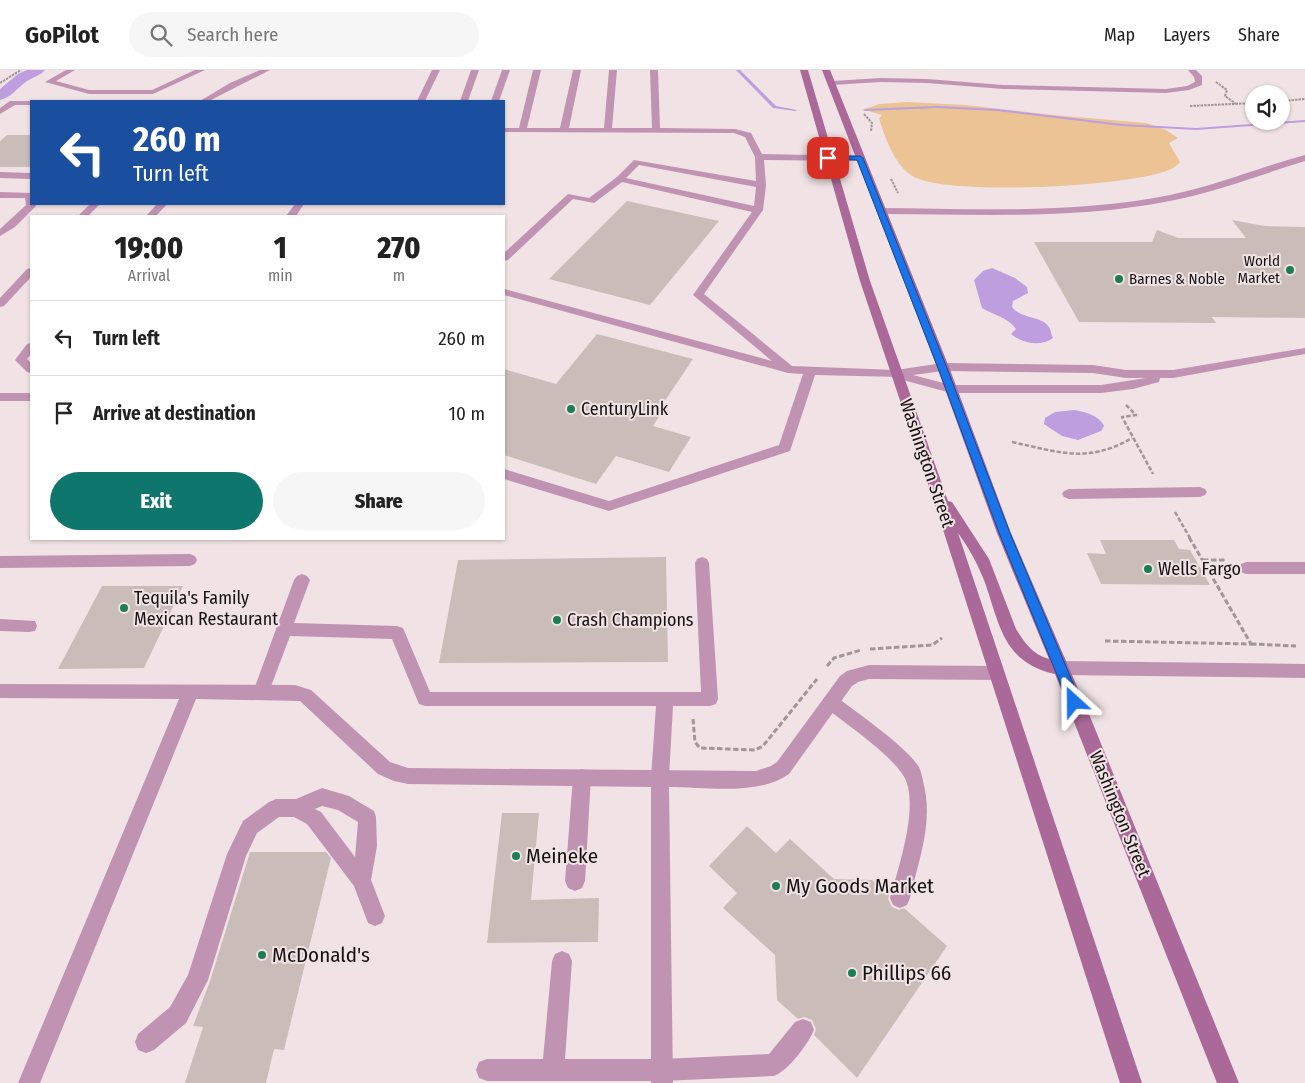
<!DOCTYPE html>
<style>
:root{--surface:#fff;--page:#f6f6f6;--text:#222;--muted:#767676;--line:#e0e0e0;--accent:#0f766e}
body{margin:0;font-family:"Fira Sans Condensed",sans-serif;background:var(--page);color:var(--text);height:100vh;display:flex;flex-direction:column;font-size:19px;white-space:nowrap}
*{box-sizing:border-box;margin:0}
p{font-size:16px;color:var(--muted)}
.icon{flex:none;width:28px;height:28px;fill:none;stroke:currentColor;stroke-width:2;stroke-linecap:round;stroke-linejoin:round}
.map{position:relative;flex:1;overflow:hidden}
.panel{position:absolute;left:30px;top:145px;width:475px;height:325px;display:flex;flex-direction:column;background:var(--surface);border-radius:0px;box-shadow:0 1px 4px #0004}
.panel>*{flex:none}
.top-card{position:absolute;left:30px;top:30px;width:475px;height:105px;border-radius:0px;box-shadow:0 1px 4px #0004;background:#1a4fa0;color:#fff;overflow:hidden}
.fabs{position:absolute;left:1245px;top:15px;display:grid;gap:10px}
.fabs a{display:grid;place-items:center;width:45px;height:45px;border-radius:50%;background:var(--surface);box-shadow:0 1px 4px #0004;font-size:25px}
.pin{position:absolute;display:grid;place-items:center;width:42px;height:42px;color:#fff;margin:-21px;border-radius:10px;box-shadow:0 2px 8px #0006}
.me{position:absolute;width:55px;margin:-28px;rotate:336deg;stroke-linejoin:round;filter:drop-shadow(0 0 4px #0008)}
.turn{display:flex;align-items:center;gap:18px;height:105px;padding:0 20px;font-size:22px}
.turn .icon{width:65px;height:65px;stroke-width:2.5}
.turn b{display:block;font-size:35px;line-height:42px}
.eta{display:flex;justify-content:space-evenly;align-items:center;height:85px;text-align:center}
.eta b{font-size:30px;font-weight:800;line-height:35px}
.cta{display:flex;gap:10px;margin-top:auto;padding:10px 20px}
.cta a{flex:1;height:58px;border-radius:30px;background:var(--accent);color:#fff;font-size:20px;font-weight:800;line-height:58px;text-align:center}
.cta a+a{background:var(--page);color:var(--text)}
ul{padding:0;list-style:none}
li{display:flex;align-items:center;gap:15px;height:75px;padding:0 20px;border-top:1px solid var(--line)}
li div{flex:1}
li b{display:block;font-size:19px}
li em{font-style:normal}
header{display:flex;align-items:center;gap:30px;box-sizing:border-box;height:70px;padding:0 25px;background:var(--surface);border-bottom:1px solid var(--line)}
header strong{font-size:24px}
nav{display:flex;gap:28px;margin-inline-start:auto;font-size:18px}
.search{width:350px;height:45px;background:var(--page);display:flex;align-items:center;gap:12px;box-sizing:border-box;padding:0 18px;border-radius:28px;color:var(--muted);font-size:19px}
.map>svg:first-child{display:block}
.green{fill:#ecc395}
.water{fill:#be9ede}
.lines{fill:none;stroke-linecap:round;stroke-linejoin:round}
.stream{fill:#be9ede;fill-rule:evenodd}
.canal{fill:#be9ede;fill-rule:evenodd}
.building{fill:#cabdb9}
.path-far2{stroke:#a09697;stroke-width:2;stroke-dasharray:2.5 1;stroke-linecap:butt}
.path-far1{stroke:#a09697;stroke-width:2.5;stroke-dasharray:4.5 2;stroke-linecap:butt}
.path{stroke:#a09697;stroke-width:3;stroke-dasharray:5.5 2.5;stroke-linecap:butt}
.lane{fill:#c193b3;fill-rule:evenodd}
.street{fill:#c193b3;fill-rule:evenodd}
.secondary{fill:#ab6999;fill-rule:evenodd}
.route{fill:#1a73e8;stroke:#114b97}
.poi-dot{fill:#1c7d55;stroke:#f1e3e5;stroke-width:2}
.labels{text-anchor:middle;stroke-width:4;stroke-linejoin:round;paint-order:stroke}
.far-poi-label{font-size:15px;fill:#161212;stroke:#f1e3e5;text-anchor:end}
.poi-label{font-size:18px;fill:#161212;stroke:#f1e3e5;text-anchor:start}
.street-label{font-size:18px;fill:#161212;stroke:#f1e3e5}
.near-poi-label{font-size:21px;fill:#161212;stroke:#f1e3e5;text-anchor:start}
</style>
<header>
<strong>GoPilot</strong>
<div class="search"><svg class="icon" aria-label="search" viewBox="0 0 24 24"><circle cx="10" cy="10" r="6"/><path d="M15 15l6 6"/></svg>Search here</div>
<nav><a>Map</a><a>Layers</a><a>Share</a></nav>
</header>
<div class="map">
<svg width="1305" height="1013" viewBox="0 0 1305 1013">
<rect width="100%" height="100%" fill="#f1e3e5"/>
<path class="green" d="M907,32L966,35L1053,45L1146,53L1166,60L1178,68L1169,73L1180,92C1177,95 1174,98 1171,99C1134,117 949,126 914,107C894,95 886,69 879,49L882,45L865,40V39L879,34Z"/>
<g class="water">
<path d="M992,198L1015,208L1027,217L1028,223L1013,231L1012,237C1021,249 1043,246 1049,257C1051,260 1051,265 1053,268C1041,277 1023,274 1011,264L1016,259C1008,247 993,245 982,238L974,210L983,201Z"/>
<path d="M1074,340C1085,342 1099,345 1104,356L1101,361L1078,370L1062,366L1044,354L1045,348L1055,342Z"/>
</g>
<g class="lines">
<g class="stream">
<path d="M736,0H740L776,36L797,40L795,41L773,38Z"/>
<path d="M938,36L997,39L1122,54L1196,58L1305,50V52L1196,60L1122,56L997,41L938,38L865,41L863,40L865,39Z"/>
</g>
<path class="canal" d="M27,0H45C40,6 33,7 27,11C18,17 11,28 0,30V19L18,4Z"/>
</g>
<g class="building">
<path d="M7,65H31V97H0V71Z"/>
<path d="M627,131L719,151L650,235L549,209Z"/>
<path d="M1232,150L1265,156L1305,157V248L1212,247L1216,253L1079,252L1034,172H1152L1157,160L1178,168H1246Z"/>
<path d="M597,264L693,289L656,344L660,345L653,356L691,367L669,402L616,386L596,414L504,385V299L556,314Z"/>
<path d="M1100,470H1174L1179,479L1190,480L1210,515L1101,514L1087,483L1106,484Z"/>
<path d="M666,487L668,592L439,593L458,490Z"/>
<path d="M102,516H183L144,598L58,599Z"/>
<path d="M502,743H539L531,830L599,828L598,872L487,873Z"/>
<path d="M747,756L776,783L790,769L834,809L872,810L889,825L888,829L892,837L899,840L904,838L947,876L857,1008L814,965L816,959L812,950L804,947L798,949L777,930L775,885L723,838L737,823L709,796Z"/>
<path d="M250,782H326L331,788L284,980L274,979L266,1013H185L203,957L193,956L210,911Z"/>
</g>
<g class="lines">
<g class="path-far2">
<path d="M1216,12L1227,20L1225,26L1236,34"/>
<path d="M0,13L21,0"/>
<path d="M1281,31L1305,29"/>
<path d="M1190,36L1254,33"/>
<path d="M864,44L872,53L871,61"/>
<path d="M891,109L898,123"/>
</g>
<g class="path-far1">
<path d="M1126,335L1136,345L1122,347L1153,404"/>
<path d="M1012,372C1059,382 1087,394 1132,368"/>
<path d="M1175,442L1190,468"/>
</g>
<g class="path">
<path d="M1203,490H1227"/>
<path d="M1105,571L1251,574L1189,467"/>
<path d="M1251,574L1296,576"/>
<path d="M870,579L932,575L942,568"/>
<path d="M827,596L834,588L861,580"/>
<path d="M693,649L695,672L700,678L755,680L763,676L817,609"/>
</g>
<g class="lane">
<path d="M66,0H75L56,11L89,20H152L195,0H205L153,24H89L45,12Z"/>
<path d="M432,0H440L425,31H417Z"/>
<path d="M471,0H479L468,31H460Z"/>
<path d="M502,0H510L499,31H491Z"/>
<path d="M533,0H541L527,58H560L573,0H581L569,58H604L609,0H617L612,58H652L650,0H658L660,58L735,59L751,63L762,84L863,86L864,88L860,91L764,90L766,115L763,140L704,224L792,296L896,300L900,301L902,304L900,307L815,305L790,381L609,441L504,409V399L609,431L779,375L803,304L788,303L504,225V219L772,291L693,225L752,142L622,112L594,133L573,129L508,190L504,191V183L568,124L589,128L617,107L634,90L756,111L755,87L745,67L734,63L504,62V58H519ZM639,95L756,117L754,136L626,108Z"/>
<path d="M1188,0H1196L1202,6V15L1189,20L1166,23L1003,19L927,13L881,12L832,15L828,13L832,11L881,8L927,9L1003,15L1166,19L1187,16L1195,12L1194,7Z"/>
<path d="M10,31H33H31V35H15L0,44V38Z"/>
<path d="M1305,85V91C1260,105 1216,122 1170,131C1075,150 977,144 881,144L876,141L881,138C977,139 1075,144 1170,125C1216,116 1260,97 1305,85Z"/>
<path d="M0,102L31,103V109L0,108Z"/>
<path d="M0,122L31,123V134H35L36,136L15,157L0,166V159L26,135L25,128H0Z"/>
<path d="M157,134H167L156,146H146Z"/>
<path d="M295,134H304L296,146H286Z"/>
<path d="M31,273V284L27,289L31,293V303L27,302L15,290L27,274Z"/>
<rect x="0" y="323" width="31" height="8"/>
<path d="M1200,417L1205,419L1207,422L1205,425L1200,427L1069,429L1064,427L1062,424L1064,421L1069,419Z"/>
<path d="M190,484L195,486L197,490L195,494L190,496L0,498V486Z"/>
<path d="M702,487L707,489L709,493L718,629L716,634L710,636H673L669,707L666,713L660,715L654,713L651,707L656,636H425L419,634L392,569L290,566L267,627L261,629L255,627L253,622L294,510L297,506L302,504L307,506L310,510L294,553L397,556L403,558L430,622H701L695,493L697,489Z"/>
<path d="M1246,492H1305V504H1246L1241,502L1239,498L1241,494Z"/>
<path d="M0,549L35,551L37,556L35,561L29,562L0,561Z"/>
<path d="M831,625L837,627C858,644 905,675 919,697C921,701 922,707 923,711C934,752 919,788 910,828L907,835L900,838L893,835L890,828C898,799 921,732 903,705C887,681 848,656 825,637L823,632L825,627Z"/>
<path d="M582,699L588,701L591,707L585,811L582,818L575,821L568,818L565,811L573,707L576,701Z"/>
<path d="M322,718L349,726L374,741L376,747L377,776L371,810L385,846L382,853L375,856L368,853L354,816L307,754L294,747H279L257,763L246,786L208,910L186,953L154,980L146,983L138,980L135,972L138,964L170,937L188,905L227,784L243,751L269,732L276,729H296ZM322,736L338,740L358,752L355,787L321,742L315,739Z"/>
<path d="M562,881L569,884L572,891L565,989H662L769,984L795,952L803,949L811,952L814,960C808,974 788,1001 774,1006L662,1011H487L479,1008L476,1000L479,992L487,989H543L552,891L555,884Z"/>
</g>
<g class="street">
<path d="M260,0H270L209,31H200L230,13Z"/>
<path d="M90,134H100L88,146H78Z"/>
<path d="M31,198V207L4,236L0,237V228L27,199Z"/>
<path d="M1305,278V284L1173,308H1160L1159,312L1133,319L1101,323H951L892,307L890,304L896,300L943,293L1093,295L1126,300H1173ZM943,301L1093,303L1126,308H1146L1101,315H951L913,305Z"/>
<path d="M1059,591L1305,594V608L1059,605L1053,603L1051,598L1053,593Z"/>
<path d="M869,595L996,596L1002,598L1004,603L1002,608L996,610L869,609L858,612L852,616L789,704C759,726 705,717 669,717L673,1013H651V717L408,714L394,711L378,704L300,631L196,629L40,1013H18L179,629L0,628V614L295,615L311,620L390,692L408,698L756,701L771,696L777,692L840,606L847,601Z"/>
</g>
<path class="secondary" d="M800,0H808L870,211L948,431L952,432L989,489L1016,559C1024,572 1033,585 1049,589L997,463L937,297L822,0H830L949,297L1011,463L1091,649L1239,1013H1217L1055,604C1002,592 1000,554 984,510C977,493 969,478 958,463L1142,1013H1120L938,444L860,211Z"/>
</g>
<path class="route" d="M828,86H860L863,88L947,298L1010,463L1081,632L1079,636L1074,638L1070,636L1068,632L999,463L938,298L857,90L826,89V87Z"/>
<g class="poi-dot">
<circle cx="1290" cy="200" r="5"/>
<circle cx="1119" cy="209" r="5"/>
<circle cx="571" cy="339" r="5"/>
<circle cx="1148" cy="499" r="5"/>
<circle cx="124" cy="538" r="5"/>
<circle cx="557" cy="550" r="5"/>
<circle cx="516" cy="786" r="5"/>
<circle cx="776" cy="816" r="5"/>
<circle cx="262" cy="885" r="5"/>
<circle cx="852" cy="903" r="5"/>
</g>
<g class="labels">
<g class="far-poi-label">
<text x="1280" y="196">World<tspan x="1280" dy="17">Market</tspan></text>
<text x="1129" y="214" text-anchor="start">Barnes &amp; Noble</text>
</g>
<g class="poi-label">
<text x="581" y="345">CenturyLink</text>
<text x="1158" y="505">Wells Fargo</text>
<text x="134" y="534">Tequila's Family<tspan x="134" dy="21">Mexican Restaurant</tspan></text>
<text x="567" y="556">Crash Champions</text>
</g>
<g class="street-label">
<text transform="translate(927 393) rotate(71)" y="6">Washington Street</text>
<text transform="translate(1120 744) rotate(68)" y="6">Washington Street</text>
</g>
<g class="near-poi-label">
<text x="526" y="793">Meineke</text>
<text x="786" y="823">My Goods Market</text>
<text x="272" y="892">McDonald's</text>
<text x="862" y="910">Phillips 66</text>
</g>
</g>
</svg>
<div class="fabs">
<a><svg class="icon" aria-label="sound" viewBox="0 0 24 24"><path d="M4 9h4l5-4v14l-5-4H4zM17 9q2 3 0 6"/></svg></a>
</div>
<div class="pin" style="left:828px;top:88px;background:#d93025"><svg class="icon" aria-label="arrive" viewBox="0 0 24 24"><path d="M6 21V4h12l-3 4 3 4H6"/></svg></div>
<svg class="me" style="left:1074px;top:632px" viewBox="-20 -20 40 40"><path d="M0-17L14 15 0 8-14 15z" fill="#1a73e8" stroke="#fff" stroke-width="4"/></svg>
<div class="top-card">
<div class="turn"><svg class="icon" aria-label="left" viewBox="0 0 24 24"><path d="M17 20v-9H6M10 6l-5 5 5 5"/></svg><div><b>260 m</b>Turn left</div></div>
</div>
<section class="panel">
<div class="eta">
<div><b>19:00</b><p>Arrival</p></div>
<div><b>1</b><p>min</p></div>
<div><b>270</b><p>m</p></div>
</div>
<ul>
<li><svg class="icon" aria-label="left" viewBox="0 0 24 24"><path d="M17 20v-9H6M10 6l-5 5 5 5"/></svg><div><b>Turn left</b></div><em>260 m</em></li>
<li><svg class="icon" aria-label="arrive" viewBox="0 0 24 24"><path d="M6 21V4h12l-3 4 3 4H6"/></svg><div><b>Arrive at destination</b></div><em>10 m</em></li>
</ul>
<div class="cta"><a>Exit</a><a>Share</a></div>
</section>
</div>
